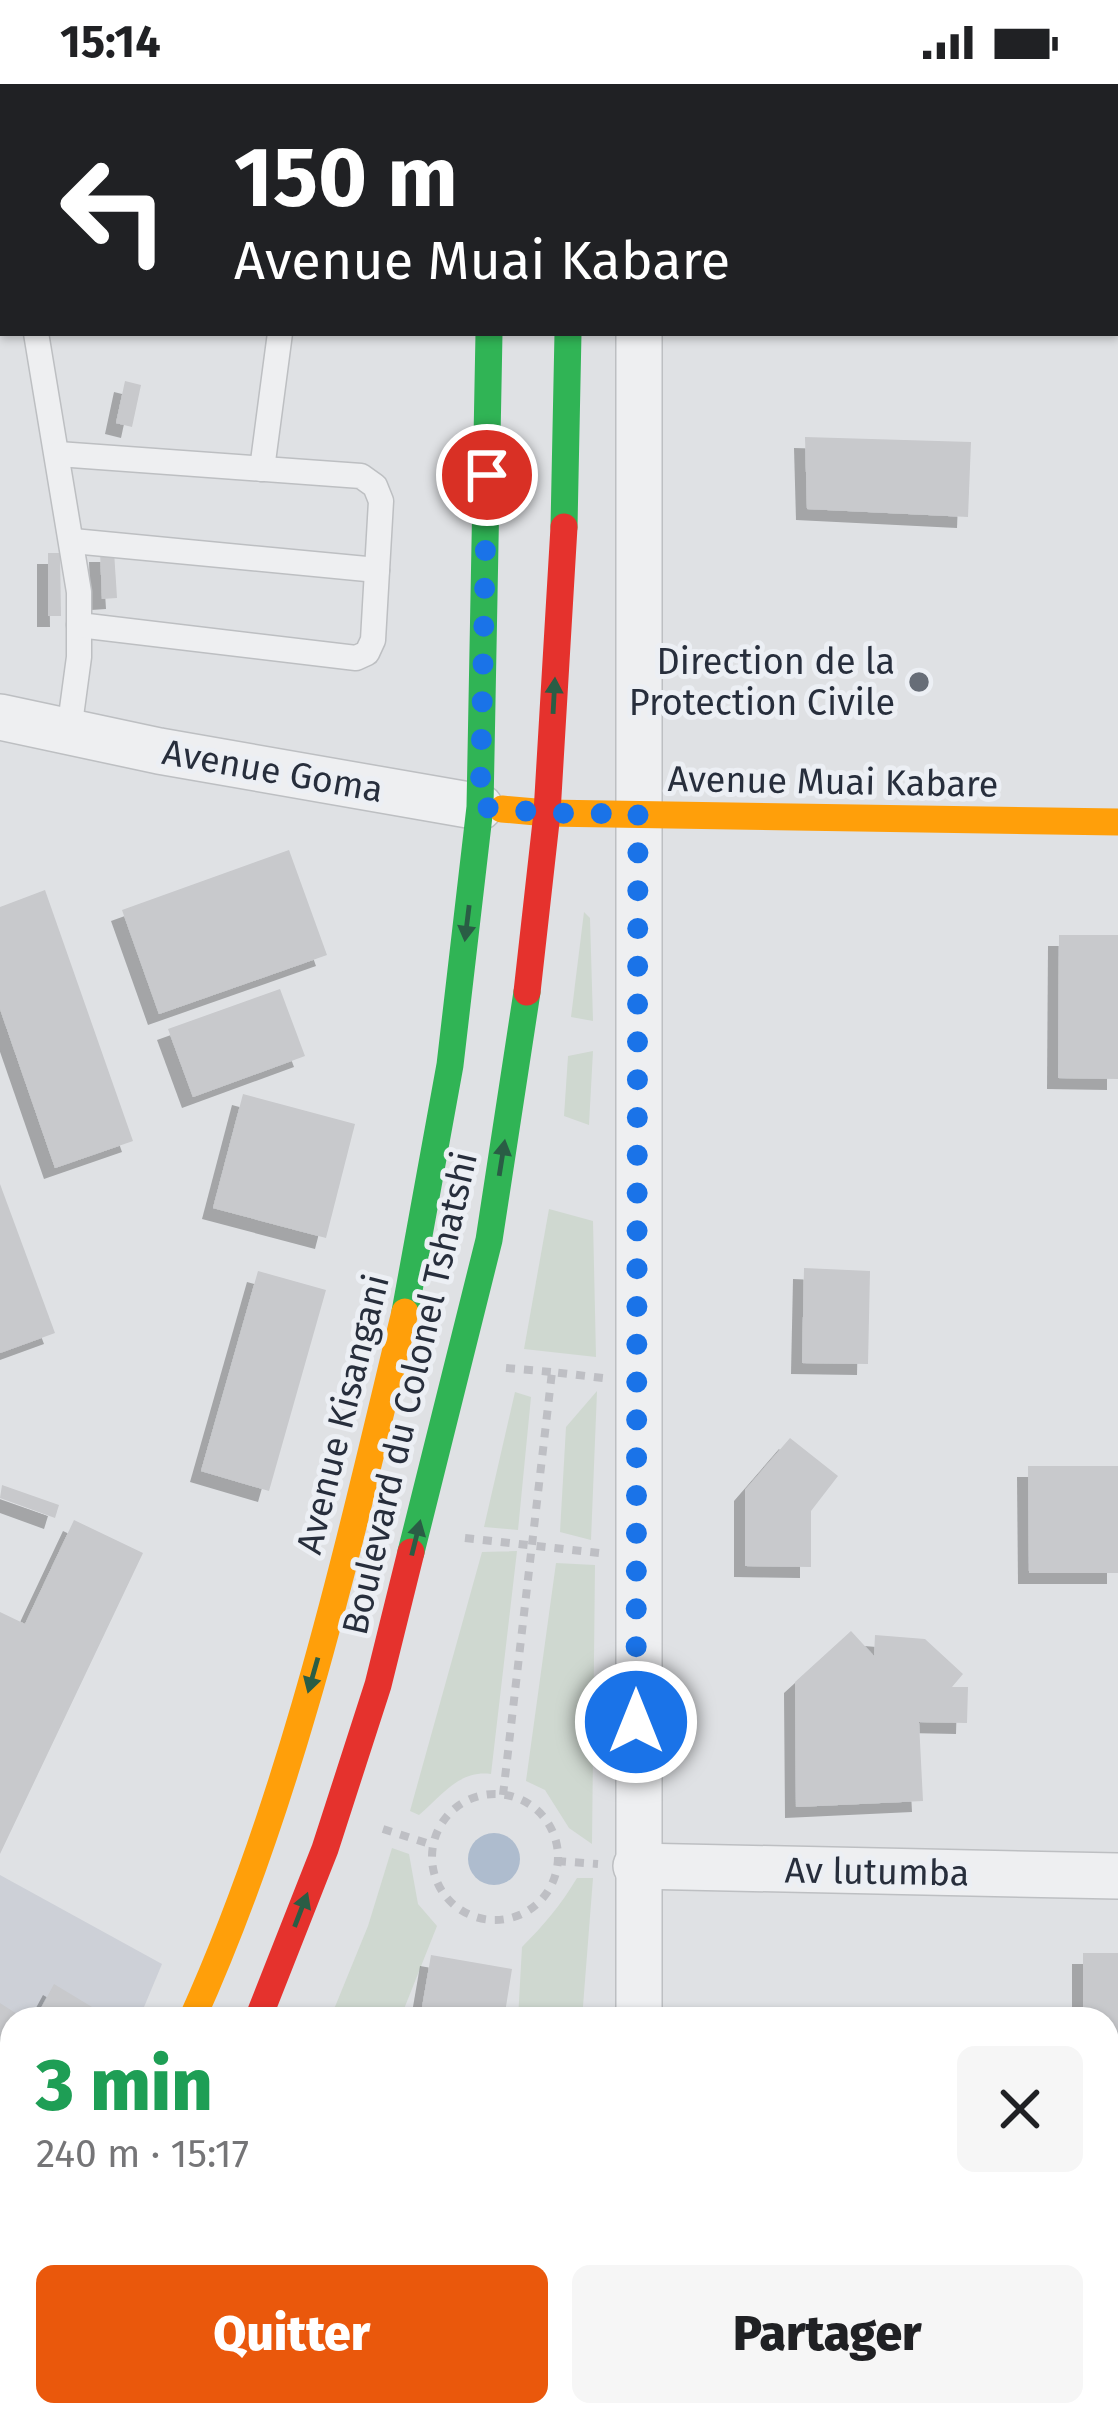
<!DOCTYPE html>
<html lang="fr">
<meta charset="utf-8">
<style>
:root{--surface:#fff;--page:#f6f6f6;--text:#202124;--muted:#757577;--accent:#ea580c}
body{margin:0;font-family:"Fira Sans",sans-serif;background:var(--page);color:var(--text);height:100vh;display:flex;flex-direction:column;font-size:45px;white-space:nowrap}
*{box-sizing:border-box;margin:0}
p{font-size:39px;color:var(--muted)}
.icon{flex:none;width:66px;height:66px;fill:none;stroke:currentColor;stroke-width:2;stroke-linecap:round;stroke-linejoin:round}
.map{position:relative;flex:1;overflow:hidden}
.details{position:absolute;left:0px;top:1923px;width:1119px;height:420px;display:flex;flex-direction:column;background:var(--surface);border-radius:36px 36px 0 0;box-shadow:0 3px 9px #0004}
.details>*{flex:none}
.top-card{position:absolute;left:0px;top:0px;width:1119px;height:252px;box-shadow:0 3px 9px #0004;background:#202124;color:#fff;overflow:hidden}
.pin{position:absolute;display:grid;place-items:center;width:102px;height:102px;color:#fff;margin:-51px;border:6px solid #fff;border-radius:50%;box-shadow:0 3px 12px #0007}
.me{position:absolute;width:132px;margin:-66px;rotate:0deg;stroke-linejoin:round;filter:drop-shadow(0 0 9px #0008)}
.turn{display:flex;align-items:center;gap:42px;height:252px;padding:0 36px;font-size:54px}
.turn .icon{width:156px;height:156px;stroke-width:2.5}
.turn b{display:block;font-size:84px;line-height:102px}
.round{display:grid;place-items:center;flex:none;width:126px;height:126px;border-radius:18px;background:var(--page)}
.head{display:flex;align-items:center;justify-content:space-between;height:204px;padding:0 36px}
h1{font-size:72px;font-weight:800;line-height:90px;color:#1e9e55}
.button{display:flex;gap:24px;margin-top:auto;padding:24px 36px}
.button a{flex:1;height:138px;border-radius:18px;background:var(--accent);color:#fff;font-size:48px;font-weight:800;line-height:138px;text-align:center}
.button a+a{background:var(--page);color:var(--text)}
.status{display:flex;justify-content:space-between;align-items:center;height:84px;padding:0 60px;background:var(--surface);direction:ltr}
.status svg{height:33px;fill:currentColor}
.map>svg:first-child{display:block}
.built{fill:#cdd0d7}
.green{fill:#cfd8d0}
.water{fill:#aebcce}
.building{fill:#c8c9cc;filter:url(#shadow)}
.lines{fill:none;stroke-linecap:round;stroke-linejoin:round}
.lane-casing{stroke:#bdbfc2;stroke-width:27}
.street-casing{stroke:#bdbfc2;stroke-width:48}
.path{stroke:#bebfc4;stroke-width:8;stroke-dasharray:9 9;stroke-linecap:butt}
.lane{stroke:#eeeff1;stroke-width:24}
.street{stroke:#eeeff1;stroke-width:45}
.fast{stroke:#30b455;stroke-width:27}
.slow{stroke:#ff9f0a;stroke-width:27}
.jam{stroke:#e5322d;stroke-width:27}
.oneway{fill:#2a5d45}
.route{stroke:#1a73e8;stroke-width:21;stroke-dasharray:0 37.8}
.poi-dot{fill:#676d77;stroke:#eceff4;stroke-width:4.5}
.labels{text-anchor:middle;stroke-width:10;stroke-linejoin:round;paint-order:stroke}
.poi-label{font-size:36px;fill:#272e3c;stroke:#eceff4;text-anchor:end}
.street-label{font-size:36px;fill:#272e3c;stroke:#eceff4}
</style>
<div class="status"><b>15:14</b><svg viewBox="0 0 49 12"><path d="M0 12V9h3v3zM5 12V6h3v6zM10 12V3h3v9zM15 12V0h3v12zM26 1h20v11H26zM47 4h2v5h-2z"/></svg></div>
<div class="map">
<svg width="1118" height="2343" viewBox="0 0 1118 2343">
<defs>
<filter id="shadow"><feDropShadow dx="-11" dy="11" stdDeviation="0" flood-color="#0004"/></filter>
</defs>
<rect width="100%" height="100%" fill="#dfe1e4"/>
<path class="built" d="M0,1791L162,1880L139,1935H12V2187L0,2208Z"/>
<g class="green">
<path d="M584,828L590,834L593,937L571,933Z"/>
<path d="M593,967L589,1041L564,1032L568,972Z"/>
<path d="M549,1125L593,1137L596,1273L524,1265Z"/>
<path d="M597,1307L591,1456L560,1448L566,1343Z"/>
<path d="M515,1308L531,1313L518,1446L484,1443Z"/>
<path d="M517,1467L491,1690C458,1686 442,1712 419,1731L410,1727L482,1468Z"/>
<path d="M556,1479L595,1481L592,1760L569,1744L545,1706L526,1697Z"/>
<path d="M392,1764L409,1770L418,1820L437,1842L400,1935H330L368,1842Z"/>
<path d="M577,1794H593L582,1935H518L522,1863C543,1842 561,1821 577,1794Z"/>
<path d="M207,2331H323L320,2343H186Z"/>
<path d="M441,2331H591V2343H445Z"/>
</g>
<circle class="water" cx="494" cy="1775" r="26"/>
<g class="building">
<path d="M125,297L141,301L132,343L116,339Z"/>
<path d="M805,353L971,358L968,433L807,425Z"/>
<path d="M100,467H114L117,514L102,515Z"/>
<path d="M48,469H60L61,532H48Z"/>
<path d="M289,766L327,871L159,930L122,826Z"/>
<path d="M45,806L133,1057L55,1084L0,925V823Z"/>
<path d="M1059,851H1118V995L1058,994Z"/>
<path d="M280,905L305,972L193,1013L168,945Z"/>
<path d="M243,1010L355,1040L326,1154L213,1124Z"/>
<path d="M0,1100L55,1249L0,1269Z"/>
<path d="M804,1184L870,1187L868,1280L802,1279Z"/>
<path d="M258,1187L326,1206L269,1407L201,1387Z"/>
<path d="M790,1354L838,1392L811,1427V1483L745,1482V1406Z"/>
<path d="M1028,1382H1118V1489H1029Z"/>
<path d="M2,1401L59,1421L55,1434L0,1414Z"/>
<path d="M74,1436L143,1469L0,1770V1528L25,1540Z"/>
<path d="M851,1547L874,1572L875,1551L925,1555L963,1590L952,1603H968L967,1639L919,1638L923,1717L796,1723L795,1598Z"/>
<path d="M1083,1869H1118V2027H1107V1935H1083Z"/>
<path d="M431,1871L512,1885L504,1935H420Z"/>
<path d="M54,1900L112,1935H35Z"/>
<path d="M0,1919L25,1935H12V2096L0,2116Z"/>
<path d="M1107,2050L1118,2051V2098H1107Z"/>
<path d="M1107,2114L1118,2115V2183L1107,2182Z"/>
<path d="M1107,2243H1118V2343H1100V2331H1107Z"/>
<path d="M787,2331H859L860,2343H788Z"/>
<path d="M863,2331H983V2343H864Z"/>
</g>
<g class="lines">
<defs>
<g id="lane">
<path d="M12,0L13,3"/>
<path d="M36,249L79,508V573L69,647"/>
<path d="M58,370L361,392L375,402L381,417L373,556L367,569L356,574L79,541"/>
<path d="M262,385L280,249"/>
<path d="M73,457L377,486"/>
</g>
<g id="street">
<path d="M634,0V3"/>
<path d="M0,633L159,667L480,723"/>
<path d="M636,1782L1118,1792"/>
<path d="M639,1935V249"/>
<path d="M646,2331V2343"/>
</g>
</defs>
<use href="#lane" class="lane-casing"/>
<use href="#street" class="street-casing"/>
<g class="path">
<path d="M506,1284L552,1288"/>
<path d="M465,1454L599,1469"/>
<circle cx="495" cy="1773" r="63"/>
<path d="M503,1711L552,1288L603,1294"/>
<path d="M383,1745L433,1761"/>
<path d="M557,1777L598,1780"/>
<path d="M423,2331L428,2343"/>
<path d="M596,2331V2343"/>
<path d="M155,2343L175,2331"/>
<path d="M337,2343L340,2331"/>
</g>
<use href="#lane" class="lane"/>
<use href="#street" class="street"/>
<g class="fast">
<path d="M566,0V3"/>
<path d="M564,443L568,249"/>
<path d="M405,1228L450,981L480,723L489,249"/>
<path d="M411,1468L489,1156L527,908"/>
</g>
<g class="slow">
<path d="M502,725L547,729L1118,738"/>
<path d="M192,1935C294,1709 347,1467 405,1228"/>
<path d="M0,2309L12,2289"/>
<path d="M43,2343L50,2331"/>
</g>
<g class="jam">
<path d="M490,0V3"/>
<path d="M527,908L547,729L564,443"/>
<path d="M258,1935L325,1765L378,1601L411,1468"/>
</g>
</g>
<defs><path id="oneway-solid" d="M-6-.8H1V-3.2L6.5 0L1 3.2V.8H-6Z" transform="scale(3)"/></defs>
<g class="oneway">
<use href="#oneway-solid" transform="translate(554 612) rotate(-87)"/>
<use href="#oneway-solid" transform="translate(467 839) rotate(97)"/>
<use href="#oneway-solid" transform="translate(502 1074) rotate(-81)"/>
<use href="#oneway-solid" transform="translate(416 1454) rotate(-76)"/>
<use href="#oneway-solid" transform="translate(313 1591) rotate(106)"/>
<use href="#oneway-solid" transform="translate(301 1826) rotate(-69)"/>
</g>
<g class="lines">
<path class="route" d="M487,391L480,723L547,729L638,730L636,1638"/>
</g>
<circle class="poi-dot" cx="919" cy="598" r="12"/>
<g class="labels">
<g class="poi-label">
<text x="895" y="590">Direction de la<tspan x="895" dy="41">Protection Civile</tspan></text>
</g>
<g class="street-label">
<text transform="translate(273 686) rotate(10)" y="13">Avenue Goma</text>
<text transform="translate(833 697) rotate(1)" y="13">Avenue Muai Kabare</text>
<text transform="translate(409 1309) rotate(-77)" y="13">Boulevard du Colonel Tshatshi</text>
<text transform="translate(342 1330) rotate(-76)" y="13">Avenue Kisangani</text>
<text transform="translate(877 1787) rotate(1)" y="13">Av lutumba</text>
</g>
</g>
</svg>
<div class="pin" style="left:487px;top:391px;background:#d93025"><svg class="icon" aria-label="arrive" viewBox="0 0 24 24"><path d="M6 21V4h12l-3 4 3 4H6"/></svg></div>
<svg class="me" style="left:636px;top:1638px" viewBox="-20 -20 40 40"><circle r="17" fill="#1a73e8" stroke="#fff" stroke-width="3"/><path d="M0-11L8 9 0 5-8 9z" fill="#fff"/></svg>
<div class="top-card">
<div class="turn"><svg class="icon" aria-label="left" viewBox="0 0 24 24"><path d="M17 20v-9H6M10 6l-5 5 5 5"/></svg><div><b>150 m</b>Avenue Muai Kabare</div></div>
</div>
<section class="details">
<div class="head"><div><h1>3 min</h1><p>240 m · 15:17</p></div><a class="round"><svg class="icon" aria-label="close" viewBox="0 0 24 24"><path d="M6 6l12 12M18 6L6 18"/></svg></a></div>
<div class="button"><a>Quitter</a><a>Partager</a></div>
</section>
</div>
